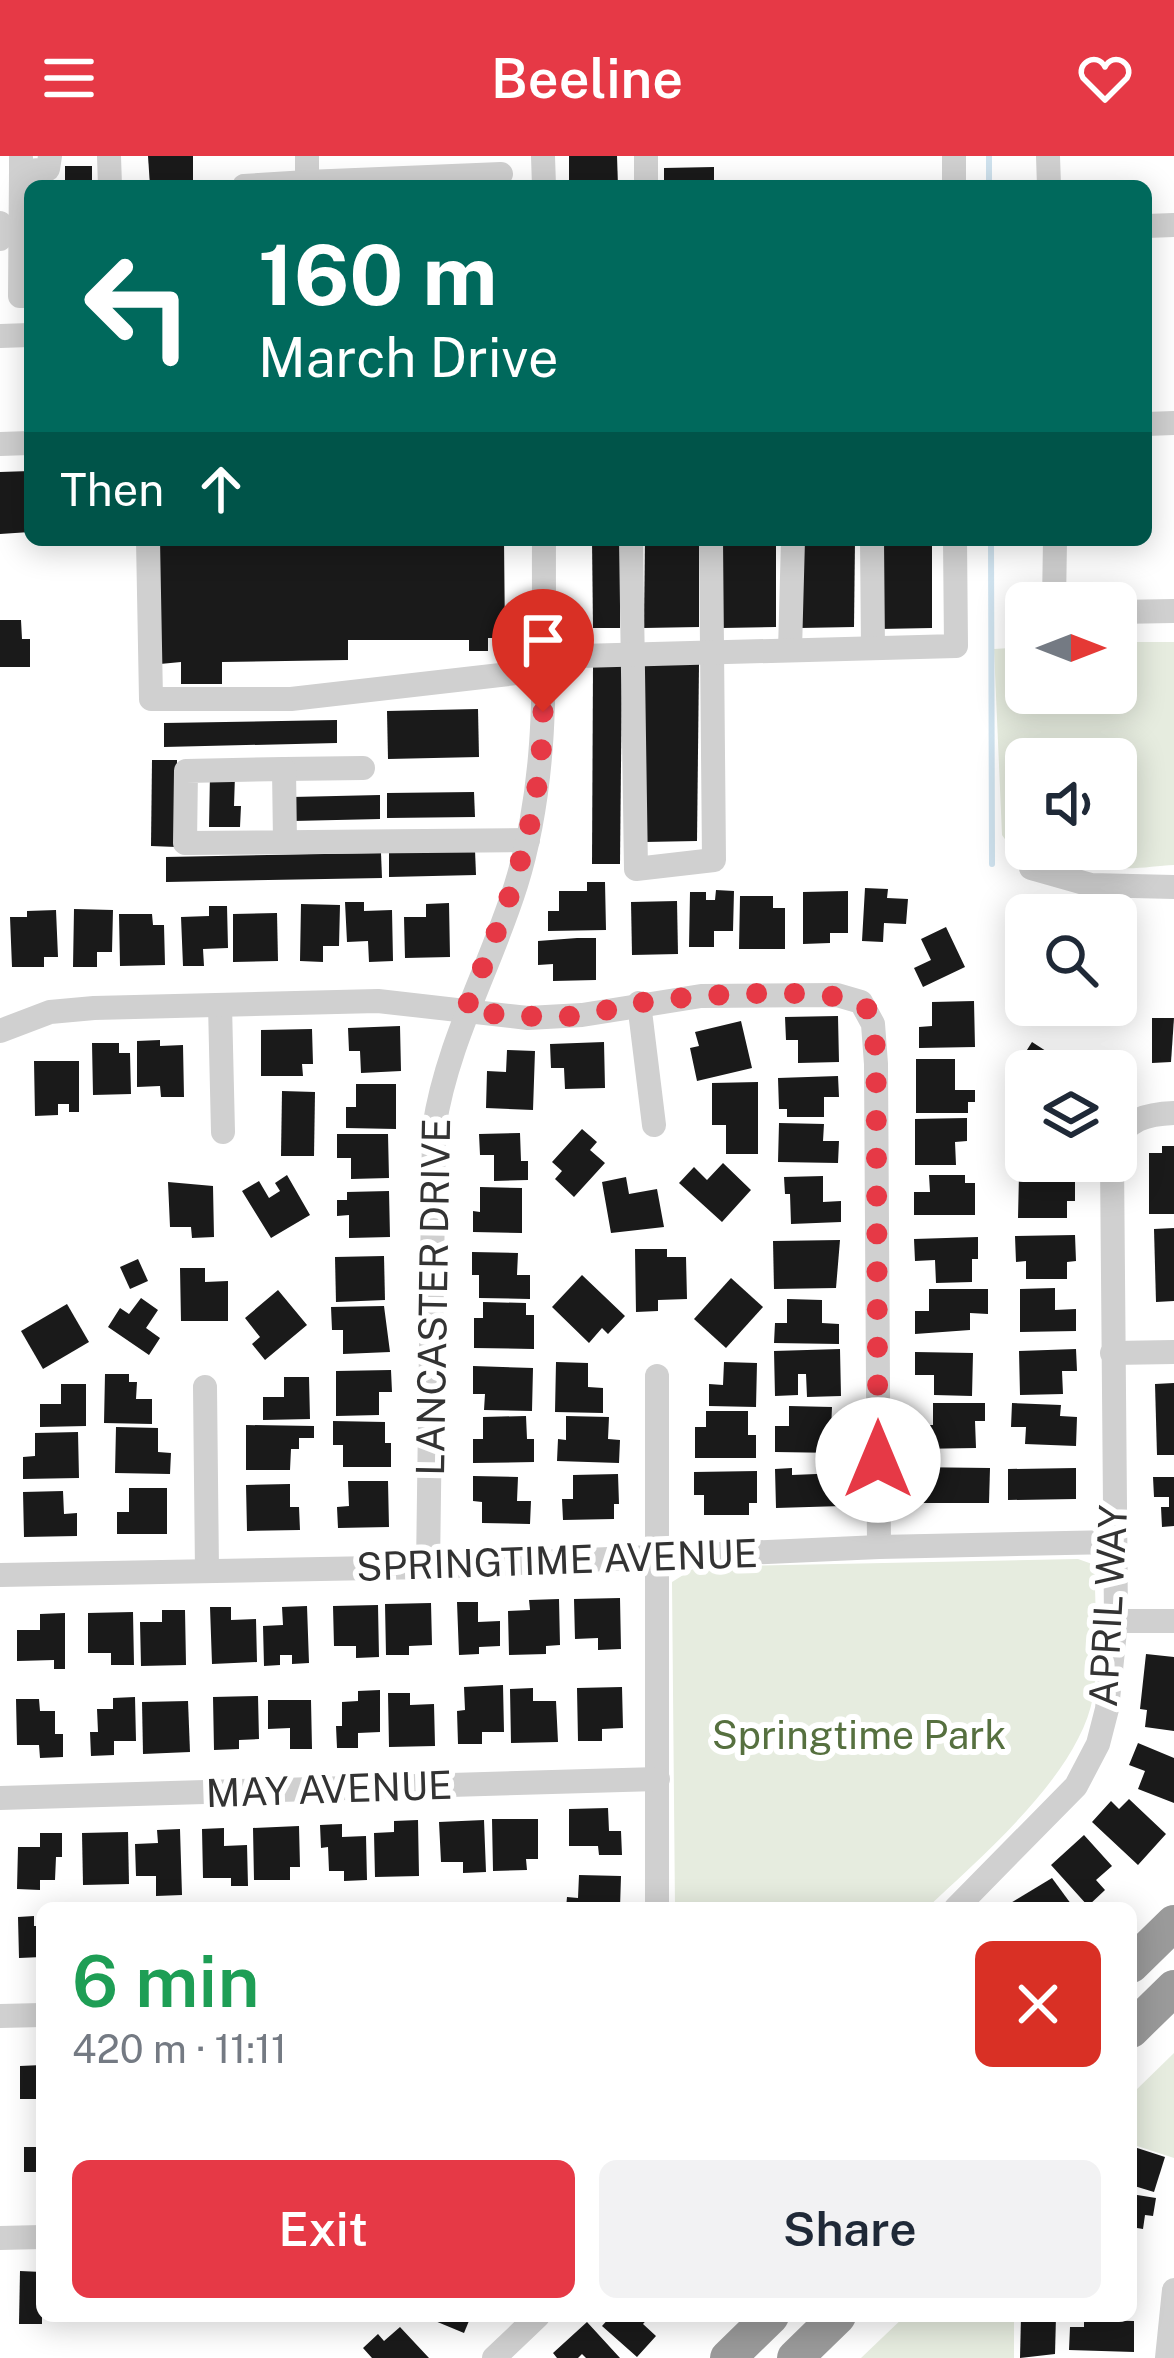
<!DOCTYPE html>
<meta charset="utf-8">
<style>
:root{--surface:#fff;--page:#f2f2f3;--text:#1f2937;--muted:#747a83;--accent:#e63946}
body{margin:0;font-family:"Public Sans",sans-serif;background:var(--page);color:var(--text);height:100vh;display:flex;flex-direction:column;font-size:45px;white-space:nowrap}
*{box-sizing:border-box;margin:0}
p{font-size:39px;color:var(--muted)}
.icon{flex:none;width:66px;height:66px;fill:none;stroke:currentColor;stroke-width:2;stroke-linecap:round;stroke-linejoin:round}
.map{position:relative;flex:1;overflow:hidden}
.details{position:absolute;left:36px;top:1746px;width:1101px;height:420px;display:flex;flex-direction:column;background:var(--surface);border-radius:18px;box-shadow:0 6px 30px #0003}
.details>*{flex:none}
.guide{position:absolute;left:24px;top:24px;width:1128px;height:366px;border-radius:18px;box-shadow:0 6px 30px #0003;background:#00695c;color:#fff;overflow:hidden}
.needle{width:78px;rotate:90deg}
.controls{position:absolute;left:1005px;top:426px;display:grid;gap:24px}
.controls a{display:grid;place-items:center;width:132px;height:132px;border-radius:18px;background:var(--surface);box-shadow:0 6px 30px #0003;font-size:60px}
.pin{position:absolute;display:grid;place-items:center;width:102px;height:102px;color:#fff;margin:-123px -51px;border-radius:50% 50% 50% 0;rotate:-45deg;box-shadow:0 0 12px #0007}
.pin .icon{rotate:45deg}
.me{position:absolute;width:132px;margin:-66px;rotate:0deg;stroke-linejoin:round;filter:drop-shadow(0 0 9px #0008)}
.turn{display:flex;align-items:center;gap:42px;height:252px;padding:0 36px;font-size:54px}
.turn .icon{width:156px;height:156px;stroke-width:2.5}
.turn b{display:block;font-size:84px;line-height:102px}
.then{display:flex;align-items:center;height:114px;padding:0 36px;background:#0003;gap:24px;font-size:45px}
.round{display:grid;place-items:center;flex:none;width:126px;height:126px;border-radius:18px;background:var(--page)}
.head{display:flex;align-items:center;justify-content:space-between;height:204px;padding:0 36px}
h1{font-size:72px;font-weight:600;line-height:90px;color:#1e9e55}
.primary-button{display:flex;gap:24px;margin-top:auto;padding:24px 36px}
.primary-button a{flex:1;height:138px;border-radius:18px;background:var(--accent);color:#fff;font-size:48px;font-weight:600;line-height:138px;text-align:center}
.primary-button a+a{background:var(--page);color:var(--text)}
header{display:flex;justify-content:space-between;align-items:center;height:156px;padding:0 36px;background:var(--accent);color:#fff;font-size:54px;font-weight:600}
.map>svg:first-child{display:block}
.green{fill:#e6ecdf}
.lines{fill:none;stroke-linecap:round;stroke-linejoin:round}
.stream{stroke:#cfe2ee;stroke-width:6}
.building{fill:#1a1a1a}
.minor{stroke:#d0d0d0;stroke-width:24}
.highway{stroke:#9a9a9a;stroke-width:36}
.route{stroke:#e63946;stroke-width:21;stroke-dasharray:0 37.8}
.labels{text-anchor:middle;stroke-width:12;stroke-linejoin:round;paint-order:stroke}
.street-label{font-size:39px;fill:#333;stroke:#fff}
.park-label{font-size:39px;fill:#56703f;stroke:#fff}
</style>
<header><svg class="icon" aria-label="menu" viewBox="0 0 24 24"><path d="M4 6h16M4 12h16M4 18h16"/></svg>Beeline<svg class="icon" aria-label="heart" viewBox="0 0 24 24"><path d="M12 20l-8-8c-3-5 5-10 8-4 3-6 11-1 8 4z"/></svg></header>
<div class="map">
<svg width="1174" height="2202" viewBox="0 0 1174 2202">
<rect width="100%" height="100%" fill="#fff"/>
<g class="green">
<path d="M1116,486H1174V709C1144,710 1101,722 1082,693H1116V603H1026V681L1007,686L1002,679L994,493L1026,491V537H1116Z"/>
<path d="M1078,1403L1095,1409C1094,1447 1100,1505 1093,1541C1079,1618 982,1700 927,1752H675L672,1426L696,1411Z"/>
<path d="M1174,1897V2002L1131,1988V1939Z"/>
<path d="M905,2160H1014V2202H861Z"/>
</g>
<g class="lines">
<g class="stream">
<path d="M989,0V30"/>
<path d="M991,384L992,708"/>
</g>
</g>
<g class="building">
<path d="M148,0H193V30H150Z"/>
<path d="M569,0H617L618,30H569Z"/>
<rect x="65" y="10" width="27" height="20"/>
<path d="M714,11V30H664V12Z"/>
<path d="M30,315V376L0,378V316Z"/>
<path d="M158,384H504L505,482H488V495H469V484H348V504L222,506V528H181V506L160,508Z"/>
<path d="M592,384H620V472H593Z"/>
<path d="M645,384H699V471L644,472Z"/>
<path d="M722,384H776V471L722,472Z"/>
<path d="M801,384H855L854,471L800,472Z"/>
<path d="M879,384H932V472L879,473Z"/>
<path d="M0,464H21L22,483H30V511H0Z"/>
<path d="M644,507L699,508L697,685L644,686Z"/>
<path d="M593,509H622L620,708H592Z"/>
<path d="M478,553L479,601L388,603L387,555Z"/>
<path d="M337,564V587L164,591V567Z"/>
<path d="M152,604H177L176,691L151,690Z"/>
<path d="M210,618L235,619L234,650H241L240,671H209Z"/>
<path d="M474,636L475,661L387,662V637Z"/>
<path d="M380,639V663L293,665L292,641Z"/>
<path d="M475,694L476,719L389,721V696Z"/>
<path d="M381,697L382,722L166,726V701Z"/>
<path d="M587,726H605L606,774L548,775V755H559V735H587Z"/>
<path d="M865,732L888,733L887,742L908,743L906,768L884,767L883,786L862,785Z"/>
<path d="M716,734L734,735L733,775H714V791H689L690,736H706V744H715Z"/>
<path d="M848,735V777H830V787L803,788V736Z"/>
<path d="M740,740H773V752H785V793H739Z"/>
<path d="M677,745L678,798L632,799L631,746Z"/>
<path d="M345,746H364V755L392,754L393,805L369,806L368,785L347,786Z"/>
<path d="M449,747L450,801L405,802L404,761H426V748Z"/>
<path d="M301,748L340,749L339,790H323V806L300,805Z"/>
<path d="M209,750H227L228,792L203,793L204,810H183L181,761L209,760Z"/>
<path d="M74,753L113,754L112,796H97V811H73Z"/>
<path d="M56,754L58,801H44V811H12L10,761H27V755Z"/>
<path d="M277,757L278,805L233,806V758Z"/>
<path d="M119,758H152L153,769H164L165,809L120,810Z"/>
<path d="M946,771L965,811L923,831L914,812L931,804L921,783Z"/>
<path d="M577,782H596V824L553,825V808L538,809V785Z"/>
<path d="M974,845L975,891L919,892V871L932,870V846Z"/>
<path d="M838,860L839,906L798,907V884H786L785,861Z"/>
<path d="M1152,862H1174L1171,906L1152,907Z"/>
<path d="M741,865L752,912L697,925L690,892L699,890L695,876Z"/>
<path d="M400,870L401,915L361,917L360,895H349L348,872Z"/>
<path d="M312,873L313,908H302L303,920H261V874Z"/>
<path d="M160,884V890L183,889L184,941H161L160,930L137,931V885Z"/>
<path d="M604,886L605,932L565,933L564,912H551L550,888Z"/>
<path d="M1032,886L1077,915H1026V935L1008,924Z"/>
<path d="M92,887H119V897H130L131,938L93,939Z"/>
<path d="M507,894L535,895L533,954L486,952L487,915L506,916Z"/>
<path d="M916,903H955V934H975V946H968V957H916Z"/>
<path d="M34,905H79V956H69V948H58V959L35,960Z"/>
<path d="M838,920L839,941H824V961H787V953H779L778,922Z"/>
<path d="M758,926V998H726V969H712V927Z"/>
<path d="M356,928H396V973L346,972V951H356Z"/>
<path d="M282,935L315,936L314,1000H281Z"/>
<path d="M967,962V985L955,986L956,1009H915V963Z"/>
<rect x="1011" y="963" width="15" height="42"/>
<path d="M779,967L824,968L823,985H839L838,1007L778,1006Z"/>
<path d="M582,973L597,986L590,994L605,1007L574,1041L555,1023L562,1015L552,1006Z"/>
<path d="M520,977L521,1005H528V1024L494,1025V999H480L479,978Z"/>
<path d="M337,978H388L389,1022L351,1023V1002H337Z"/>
<path d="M1162,990H1174V1058H1149V997H1162Z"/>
<path d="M723,1007L751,1034L722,1066L679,1027L694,1011L707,1024Z"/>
<path d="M1019,1018H1075V1045H1067V1062H1018Z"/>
<path d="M287,1019L310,1059L271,1082L242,1035L259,1025L269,1042L280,1035L275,1027Z"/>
<path d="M929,1019H965V1027H975V1059H914V1036H930Z"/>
<path d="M823,1020V1046L841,1045V1066L791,1068L790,1038H785L784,1021Z"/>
<path d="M626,1021L629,1038L657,1033L664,1071L611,1077L602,1026Z"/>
<path d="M168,1026L213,1030L214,1081L192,1082L191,1071H170Z"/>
<path d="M480,1031L522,1032V1077L473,1076V1055L480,1056Z"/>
<path d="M389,1035L390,1081L349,1082V1059L337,1060V1044H347V1036Z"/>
<path d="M1174,1072V1145L1156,1146L1154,1073Z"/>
<path d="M1075,1079L1076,1105L1067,1106V1123H1026V1105L1016,1106L1015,1080Z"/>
<path d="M978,1081V1103H972V1126L936,1127L935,1104L915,1105L914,1083Z"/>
<path d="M840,1084L836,1132L774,1133L773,1085Z"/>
<path d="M635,1093H667V1101H686L687,1143L658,1144V1155L636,1156Z"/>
<path d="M472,1096L518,1097L517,1119H530V1143L479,1142V1119H472Z"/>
<path d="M384,1100L385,1144L336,1146L335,1101Z"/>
<path d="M138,1103L148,1125L130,1133L120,1111Z"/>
<path d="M180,1112H205V1126L228,1125V1165H181Z"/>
<path d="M582,1119L625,1160L608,1178L602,1172L589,1187L552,1151Z"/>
<path d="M731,1122L763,1151L726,1192L694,1163Z"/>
<path d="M1055,1132V1154L1076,1153V1175L1020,1176V1133Z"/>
<path d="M929,1133H988V1158L970,1157V1174L915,1178V1155H929Z"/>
<path d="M278,1134L307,1169L265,1204L252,1188L260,1181L245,1162Z"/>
<path d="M141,1142L158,1154L146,1172L160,1182L149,1199L108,1171L120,1152L129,1158Z"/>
<path d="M787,1143L822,1144V1167L839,1168V1188L774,1187L775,1167H787Z"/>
<path d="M483,1146L526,1147V1159H534V1193L474,1192V1162H483Z"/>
<path d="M67,1148L89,1186L43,1213L21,1175Z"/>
<path d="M384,1150L390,1196L343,1198V1174H332L331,1151Z"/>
<path d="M840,1193L841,1240L807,1241L806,1218H798V1239L775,1240L774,1195Z"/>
<path d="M1076,1193L1077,1215H1062L1063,1238L1020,1239L1019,1195Z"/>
<path d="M915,1196L973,1197L972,1240L934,1239V1219H915Z"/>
<path d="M556,1206L588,1207V1231L603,1232V1257L555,1256Z"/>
<path d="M724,1206L757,1207L756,1251L709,1250V1228L723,1229Z"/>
<path d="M473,1210L533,1212L532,1255L484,1254L485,1238H473Z"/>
<path d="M391,1214L392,1236H379V1259L336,1260V1215Z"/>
<path d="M105,1218H129V1226H137L136,1243H152V1268L104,1267Z"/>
<path d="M284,1221H309L310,1263L263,1264V1241H284Z"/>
<path d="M1174,1227V1299H1157L1155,1228Z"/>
<path d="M61,1228H86V1270L40,1271V1248H61Z"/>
<path d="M933,1247H985V1265H975L976,1292L915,1293V1269H933Z"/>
<path d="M1012,1247L1061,1249L1060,1260L1077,1261L1076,1290L1025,1288L1026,1271H1011Z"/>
<path d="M789,1250L832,1251L831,1275H839V1297L775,1296V1270H789Z"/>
<path d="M706,1255H748V1279H756V1302H695V1271H706Z"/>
<path d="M526,1260L527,1283H534V1306L473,1307V1283H483V1261Z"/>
<path d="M566,1260L609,1261L608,1283L620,1284L619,1307L557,1305L558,1283L566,1284Z"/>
<path d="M333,1265L385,1266V1287H391V1311H343V1289H333Z"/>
<path d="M246,1269L314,1270V1282H299V1293H291L290,1314H246Z"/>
<path d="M116,1271L158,1272V1296L171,1297L170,1318L115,1317Z"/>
<path d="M78,1276L79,1322L23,1323V1301L35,1300V1277Z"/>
<path d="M907,1311L990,1312L989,1347H907Z"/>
<path d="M792,1312V1319L841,1317L842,1350L776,1352L775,1313Z"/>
<path d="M1076,1312V1343L1008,1344V1313Z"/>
<path d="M757,1315V1347H749V1359H704V1339H694V1316Z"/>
<path d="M618,1318L619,1348H614V1363L563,1364L562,1343H573V1319Z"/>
<path d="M473,1320L518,1321L517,1345H531L530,1368L482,1367V1346L473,1345Z"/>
<path d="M1153,1321H1174V1370L1162,1371L1161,1351H1169V1341H1154Z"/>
<path d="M348,1325H388L389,1371L338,1372L337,1351L349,1350Z"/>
<path d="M290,1328V1351H299L300,1374L247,1375L246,1329Z"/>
<path d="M129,1332H167V1378H117V1356H129Z"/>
<path d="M63,1335L64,1358L77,1357V1380L24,1381L23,1336Z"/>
<path d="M620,1442L621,1493L598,1494V1482L575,1483L574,1443Z"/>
<path d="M559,1443L560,1489L546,1490V1498L509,1499L508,1455L530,1454L529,1444Z"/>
<path d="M457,1446H478V1466L500,1465V1490L479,1491V1498L459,1499Z"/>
<path d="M431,1447L432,1489L409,1490V1499H386L385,1448Z"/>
<path d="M378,1449L379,1501L356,1502V1490H334L333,1450Z"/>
<path d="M307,1450L309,1507L292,1508V1499H280V1509L264,1510L263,1470L283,1469L282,1451Z"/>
<path d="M210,1451H231V1464L256,1463L257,1506L212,1508Z"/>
<path d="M162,1454H185L186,1509L141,1510L140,1466H162Z"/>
<path d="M133,1456L134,1509H111V1497H88V1457Z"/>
<path d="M65,1457V1513H54V1504L17,1505V1474H40V1458Z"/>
<path d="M1146,1498L1174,1501V1575L1145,1571L1147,1554L1140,1553Z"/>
<path d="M503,1529L504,1576H482V1588H458L457,1555L465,1554L464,1531Z"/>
<path d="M622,1531L623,1572L602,1573V1585H578L577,1532Z"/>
<path d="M533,1532V1545H556L558,1586L511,1587L510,1533Z"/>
<path d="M380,1534V1576L358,1577V1592H337L336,1570H342V1546L358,1545V1535Z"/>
<path d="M388,1537H410V1549L434,1548L435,1590L389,1591Z"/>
<path d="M258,1540L259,1583L239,1584V1593L214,1594L213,1541Z"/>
<path d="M135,1541L136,1585H114V1599L91,1600L90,1576H98L97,1553H113V1542Z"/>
<path d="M16,1543H39L40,1555H55V1578H63V1601L40,1602L39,1589H17Z"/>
<path d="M268,1544H311L312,1593H290V1572L268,1573Z"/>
<path d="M188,1545L190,1596L143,1598L142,1546Z"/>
<path d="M1138,1587L1174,1602V1647L1138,1633L1145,1615L1129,1609Z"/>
<path d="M1129,1643L1166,1678L1138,1709L1092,1666L1111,1645L1119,1653Z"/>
<path d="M608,1652L609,1675H621L622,1699H599L598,1690H569V1653Z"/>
<path d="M492,1663H538V1703H526L527,1714L493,1715Z"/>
<path d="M418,1664L419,1720L375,1721L374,1677L394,1676V1665Z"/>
<path d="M484,1664L486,1716L463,1717V1706H441L439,1666Z"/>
<path d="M342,1668V1681L366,1680L367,1724L344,1725V1715H329L328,1691L321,1692L320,1669Z"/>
<path d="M299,1670L300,1711H290V1724H254L253,1672Z"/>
<path d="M224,1672V1690L247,1689L248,1730H231V1722H203L202,1673Z"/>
<path d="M180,1673L182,1739L156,1740V1720H136L135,1688L158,1687L157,1674Z"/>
<path d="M128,1676L129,1728L83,1729L82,1677Z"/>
<path d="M40,1677H62V1701H56L55,1724H40V1734L17,1733L18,1691H40Z"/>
<path d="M1084,1679L1112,1710L1096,1724L1105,1734L1088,1750L1051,1709Z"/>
<path d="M579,1719L621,1720L620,1752H566L567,1741L578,1742Z"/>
<path d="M1052,1722L1074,1752H1012L1009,1748Z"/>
<path d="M34,1760V1770H42V1801L19,1802L18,1761Z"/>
<path d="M42,1909V1943H20V1910Z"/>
<path d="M1131,1990L1165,2001L1154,2036L1131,2029Z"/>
<rect x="24" y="1991" width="18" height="25"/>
<path d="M1131,2038L1156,2042L1153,2060L1145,2059L1143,2073L1131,2071Z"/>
<path d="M20,2115L42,2116V2168H19Z"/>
<path d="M423,2160H471L464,2177Z"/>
<path d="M611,2160H650L643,2168L656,2180L637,2201L602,2170Z"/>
<path d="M1021,2160H1056L1055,2198L1020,2202Z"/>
<path d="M1084,2164L1134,2165V2196L1069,2194L1070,2171H1084Z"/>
<path d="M587,2166L620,2202H586L582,2198L578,2202H557L553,2197Z"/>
<path d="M400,2171L429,2202H372L363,2192L378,2178L384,2185Z"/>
</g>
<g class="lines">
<g class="minor">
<path d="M109,0L110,30"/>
<path d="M307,0V26L501,18"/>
<path d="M543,0L544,30"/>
<path d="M646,0V30"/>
<path d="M954,0V30"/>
<path d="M1048,0L1049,30"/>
<path d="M21,2V16L48,13L50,0"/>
<path d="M21,16L20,140H30"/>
<path d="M244,30L307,26V30"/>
<path d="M0,67V83"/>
<path d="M1146,70L1174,69"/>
<path d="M0,180L30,179"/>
<path d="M1146,268L1174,267"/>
<path d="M0,288L30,287"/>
<path d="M148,384L151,543H291L543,514"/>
<path d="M631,384L636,713L714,704L711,384"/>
<path d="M872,384L873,492"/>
<path d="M1054,447L1055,384"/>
<path d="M1116,456L1174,455"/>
<path d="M790,494L793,384"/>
<path d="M543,501L956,490L955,384"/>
<path d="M284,613L363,612"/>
<path d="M285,686L284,613L186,615L185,687L528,684"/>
<path d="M1031,712L1091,729L1174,731"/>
<path d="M639,847L654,969"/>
<path d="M220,849L223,976"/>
<path d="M0,875L50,856L94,852L378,845L528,862L582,859L701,840L837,839L861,846L873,868L876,908L879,1391"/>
<path d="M1116,989C1126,963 1147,958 1174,957"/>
<path d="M1112,1197L1174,1196"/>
<path d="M657,1220V1752"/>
<path d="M205,1231L207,1415"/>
<path d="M428,1411L434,972C447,886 490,812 516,729C551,617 543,500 544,384"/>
<path d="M0,1419L428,1411L879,1391L1115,1386"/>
<path d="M1116,1465H1174"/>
<path d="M0,1642L658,1623"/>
<path d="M956,1752L1076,1630L1098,1588L1107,1553L1116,1465L1112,1005"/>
<path d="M0,1860L42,1859"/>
<path d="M0,2082L42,2081"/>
<path d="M494,2202L538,2160"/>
<path d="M1167,2202L1174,2134"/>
</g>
<g class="highway">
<path d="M1131,1809L1174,1767"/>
<path d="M1131,1874L1174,1832"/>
<path d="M728,2202L771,2160"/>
<path d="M795,2202L838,2160"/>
</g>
</g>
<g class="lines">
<path class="route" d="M543,556C542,668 506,754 465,855C503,859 538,862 576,860C597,858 618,850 639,847C681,840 837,827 866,851L874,868L876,908L878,1304"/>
</g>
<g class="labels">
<g class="street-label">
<text transform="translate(433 1141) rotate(-89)" y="14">LANCASTER DRIVE</text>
<text transform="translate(557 1404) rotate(-2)" y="14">SPRINGTIME AVENUE</text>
<text transform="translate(1108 1450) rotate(-87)" y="14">APRIL WAY</text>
<text transform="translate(329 1633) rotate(-2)" y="14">MAY AVENUE</text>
</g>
<g class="park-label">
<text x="859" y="1593">Springtime Park</text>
</g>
</g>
</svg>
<div class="controls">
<a><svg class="needle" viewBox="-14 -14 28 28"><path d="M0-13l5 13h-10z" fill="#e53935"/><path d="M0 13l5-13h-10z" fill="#747a83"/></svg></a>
<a><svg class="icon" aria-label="sound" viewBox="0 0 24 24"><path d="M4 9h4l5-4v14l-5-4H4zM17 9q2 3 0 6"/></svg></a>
<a><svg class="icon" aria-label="search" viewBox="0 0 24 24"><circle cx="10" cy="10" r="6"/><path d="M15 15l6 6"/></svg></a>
<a><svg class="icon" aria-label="layers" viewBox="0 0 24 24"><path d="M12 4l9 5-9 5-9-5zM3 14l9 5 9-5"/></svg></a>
</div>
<div class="pin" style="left:543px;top:556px;background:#d93025"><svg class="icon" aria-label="arrive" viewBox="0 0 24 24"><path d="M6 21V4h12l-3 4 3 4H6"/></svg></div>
<svg class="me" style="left:878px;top:1304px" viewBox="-20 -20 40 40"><circle r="19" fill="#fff"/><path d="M0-13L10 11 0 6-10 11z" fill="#e63946"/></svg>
<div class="guide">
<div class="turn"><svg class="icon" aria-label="left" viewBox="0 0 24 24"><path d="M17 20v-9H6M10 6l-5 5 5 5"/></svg><div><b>160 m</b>March Drive</div></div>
<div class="then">Then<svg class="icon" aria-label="ahead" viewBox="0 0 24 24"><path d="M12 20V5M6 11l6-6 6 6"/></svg></div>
</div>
<section class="details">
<div class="head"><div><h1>6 min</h1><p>420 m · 11:11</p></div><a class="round" style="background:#d93025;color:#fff"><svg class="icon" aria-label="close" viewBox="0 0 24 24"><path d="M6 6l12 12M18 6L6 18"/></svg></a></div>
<div class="primary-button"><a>Exit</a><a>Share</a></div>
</section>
</div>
